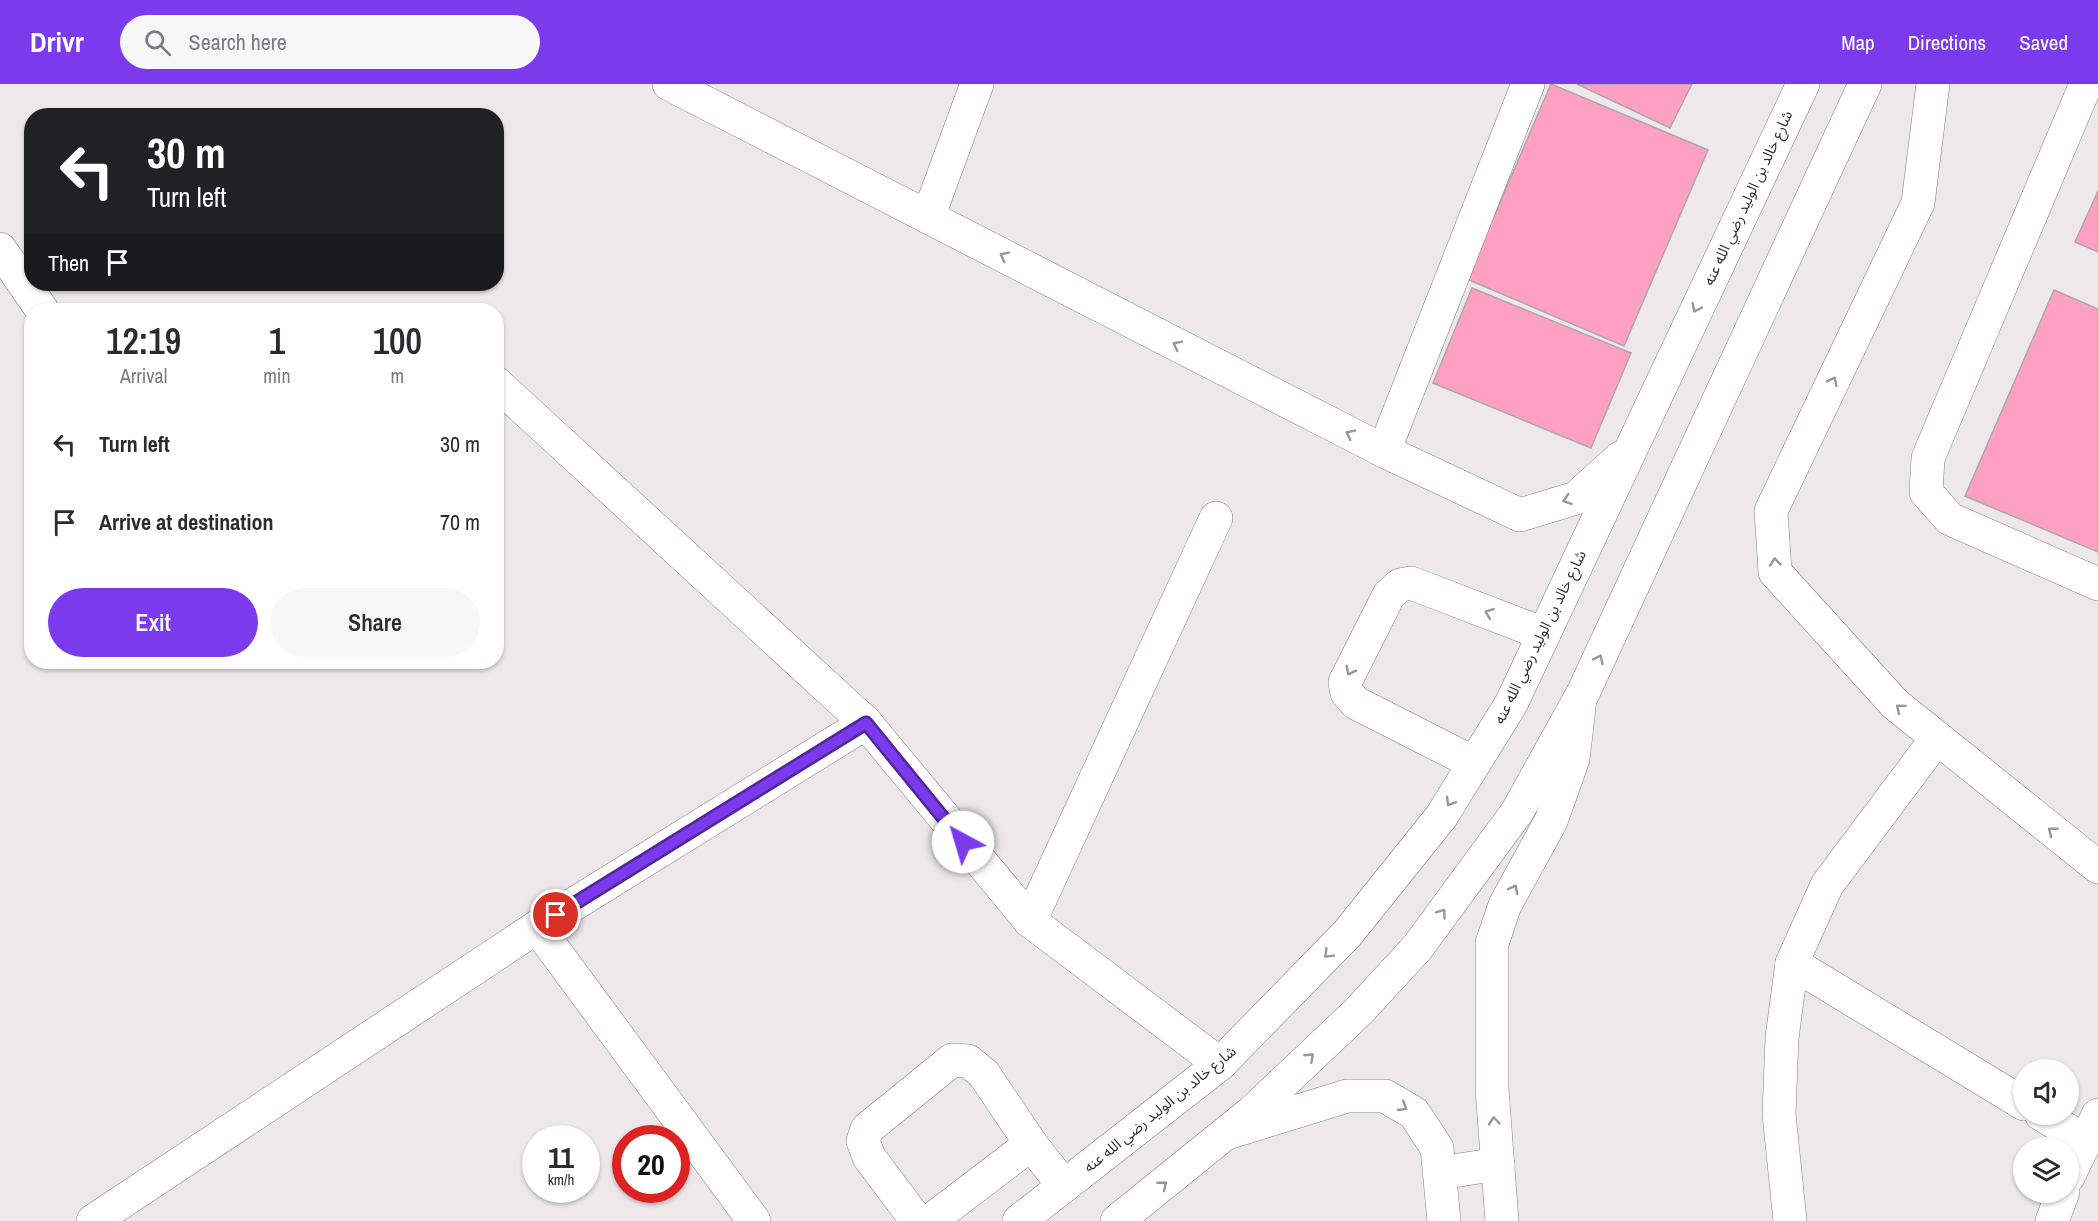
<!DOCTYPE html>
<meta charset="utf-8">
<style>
:root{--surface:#fff;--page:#f7f7f7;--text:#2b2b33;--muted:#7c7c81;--accent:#7c3aed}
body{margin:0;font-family:"Archivo Narrow","Noto Sans Arabic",sans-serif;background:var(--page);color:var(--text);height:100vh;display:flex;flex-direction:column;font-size:22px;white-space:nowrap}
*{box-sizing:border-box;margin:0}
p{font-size:20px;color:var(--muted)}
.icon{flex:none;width:33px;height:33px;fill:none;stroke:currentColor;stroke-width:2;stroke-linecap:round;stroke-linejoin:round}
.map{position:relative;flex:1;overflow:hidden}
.sheet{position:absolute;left:24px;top:219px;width:480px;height:366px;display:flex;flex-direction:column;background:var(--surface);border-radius:24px;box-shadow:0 2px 4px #0004}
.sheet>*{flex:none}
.top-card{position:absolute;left:24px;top:24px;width:480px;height:183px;border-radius:24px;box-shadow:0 2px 4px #0004;background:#202124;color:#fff;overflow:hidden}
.controls{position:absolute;left:2013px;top:975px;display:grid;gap:12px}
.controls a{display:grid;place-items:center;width:66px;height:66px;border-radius:50%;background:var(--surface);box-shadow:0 2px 4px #0004;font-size:30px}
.speed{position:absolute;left:522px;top:1041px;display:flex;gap:12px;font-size:30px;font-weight:700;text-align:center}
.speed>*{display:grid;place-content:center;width:78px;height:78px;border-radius:50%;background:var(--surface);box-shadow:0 2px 4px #0004;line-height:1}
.speed small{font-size:15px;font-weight:400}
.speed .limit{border:9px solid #d22;background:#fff;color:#111}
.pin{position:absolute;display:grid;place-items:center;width:51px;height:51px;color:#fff;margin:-26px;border:3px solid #fff;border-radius:50%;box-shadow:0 2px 6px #0007}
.me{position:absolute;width:66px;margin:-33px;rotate:321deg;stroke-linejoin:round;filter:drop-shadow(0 0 4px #0008)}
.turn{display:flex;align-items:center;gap:21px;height:126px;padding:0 24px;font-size:27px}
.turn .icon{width:78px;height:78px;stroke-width:2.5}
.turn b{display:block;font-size:42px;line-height:51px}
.then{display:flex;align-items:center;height:57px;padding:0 24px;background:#0003;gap:12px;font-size:22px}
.eta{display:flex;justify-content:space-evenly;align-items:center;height:102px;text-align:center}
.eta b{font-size:36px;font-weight:600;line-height:42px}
.cta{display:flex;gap:12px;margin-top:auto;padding:12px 24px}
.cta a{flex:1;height:69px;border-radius:36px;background:var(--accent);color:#fff;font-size:24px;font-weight:600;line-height:69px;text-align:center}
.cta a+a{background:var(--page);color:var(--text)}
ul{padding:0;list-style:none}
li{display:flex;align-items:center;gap:18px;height:78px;padding:0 24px}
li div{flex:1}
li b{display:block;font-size:22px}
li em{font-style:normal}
header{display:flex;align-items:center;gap:36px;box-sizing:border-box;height:84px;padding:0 30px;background:var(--accent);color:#fff}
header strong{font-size:28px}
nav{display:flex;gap:33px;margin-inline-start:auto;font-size:21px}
.search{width:420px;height:54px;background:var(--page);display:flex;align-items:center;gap:15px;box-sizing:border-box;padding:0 21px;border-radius:33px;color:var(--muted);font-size:22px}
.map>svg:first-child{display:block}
.building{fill:#fda0c3;stroke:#aea7aa;stroke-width:1.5}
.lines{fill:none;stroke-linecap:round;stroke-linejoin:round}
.minor-casing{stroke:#847d7f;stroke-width:34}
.major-casing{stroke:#847d7f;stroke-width:34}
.minor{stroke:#fff;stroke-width:33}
.major{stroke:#fff;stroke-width:33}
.oneway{stroke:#989798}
.route-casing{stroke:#51269a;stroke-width:15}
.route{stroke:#7c3aed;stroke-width:10}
.labels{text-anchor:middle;stroke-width:5;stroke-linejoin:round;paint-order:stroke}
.street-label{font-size:15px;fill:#312f30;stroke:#fff}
</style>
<header>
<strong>Drivr</strong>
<div class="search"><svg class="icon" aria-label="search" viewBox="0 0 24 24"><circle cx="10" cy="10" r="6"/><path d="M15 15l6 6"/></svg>Search here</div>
<nav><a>Map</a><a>Directions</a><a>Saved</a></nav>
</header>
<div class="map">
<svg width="2098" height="1137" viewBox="0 0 2098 1137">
<rect width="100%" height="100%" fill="#efe8ea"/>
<g class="building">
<path d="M1551,0L1708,66L1624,262L1467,195Z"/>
<path d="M1577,0H1692L1670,44Z"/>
<path d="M2098,107V168L2075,158Z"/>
<path d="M1472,204L1631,269L1591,364L1433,299Z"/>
<path d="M2054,206L2098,225V468L1965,412Z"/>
</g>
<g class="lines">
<defs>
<g id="minor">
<path d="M1933,0L1918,119L1771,427L1775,488L1895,620L2098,783"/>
<path d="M2086,0L1928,374L1926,408L1950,435L2098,500"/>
<path d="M928,133L977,0"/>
<path d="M0,165L42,226"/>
<path d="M496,299L866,639L1030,837L1220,980"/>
<path d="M1384,367L1528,0"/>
<path d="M1474,679L1356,619L1347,609L1345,598L1389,511L1400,501L1411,499L1544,550"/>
<path d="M1030,837L1216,434"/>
<path d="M537,843L754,1137"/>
<path d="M1792,879L2024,1020"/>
<path d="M2041,1030L2085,1057"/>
<path d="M1227,1049L1347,1012H1385L1414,1029L1437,1064L1444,1137"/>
<path d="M1440,1089L1498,1080"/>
<path d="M2068,1093L2098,1031"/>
<path d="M93,1137L537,843L866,639"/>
<path d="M917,1137L869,1073L863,1057L867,1045L952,976L968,977L984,990L1031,1060L1064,1102"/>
<path d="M930,1137L1031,1060"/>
<path d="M1502,1137L1492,1005V859L1505,821L1551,737L1573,675L1580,615"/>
<path d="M1790,1137L1779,1030L1782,954L1792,879L1827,801L1937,654"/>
<path d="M2052,1137L2063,1108"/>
</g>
<g id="major">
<path d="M669,0L1384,367L1520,431L1576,414L1620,374"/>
<path d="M1019,1137L1220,980L1347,850L1441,733L1511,620L1803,0"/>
<path d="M1117,1137L1252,1028L1358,928L1417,864L1517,728L1584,607L1865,0"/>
</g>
</defs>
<use href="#minor" class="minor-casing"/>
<use href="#major" class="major-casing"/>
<use href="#minor" class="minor"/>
<use href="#major" class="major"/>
</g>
<defs><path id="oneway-chevron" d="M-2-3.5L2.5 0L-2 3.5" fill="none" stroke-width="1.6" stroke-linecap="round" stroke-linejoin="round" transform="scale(1.5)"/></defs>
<g class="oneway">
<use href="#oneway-chevron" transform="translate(1004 172) rotate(-153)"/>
<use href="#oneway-chevron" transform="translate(1696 224) rotate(115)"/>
<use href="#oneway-chevron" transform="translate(1177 261) rotate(-153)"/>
<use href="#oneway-chevron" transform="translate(1833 297) rotate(-64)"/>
<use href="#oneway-chevron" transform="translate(1350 350) rotate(-153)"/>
<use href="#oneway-chevron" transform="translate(1567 416) rotate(161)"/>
<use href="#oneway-chevron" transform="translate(1775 478) rotate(-96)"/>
<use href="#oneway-chevron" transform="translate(1489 529) rotate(-159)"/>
<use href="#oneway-chevron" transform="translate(1599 575) rotate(-65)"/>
<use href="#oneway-chevron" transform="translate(1350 587) rotate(117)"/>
<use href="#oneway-chevron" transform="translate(1900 624) rotate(-140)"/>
<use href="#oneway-chevron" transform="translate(1450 718) rotate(121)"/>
<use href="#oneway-chevron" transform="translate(2052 747) rotate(-141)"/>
<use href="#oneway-chevron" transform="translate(1514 805) rotate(-62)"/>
<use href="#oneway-chevron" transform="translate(1442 829) rotate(-54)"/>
<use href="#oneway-chevron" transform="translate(1328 870) rotate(135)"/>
<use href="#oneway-chevron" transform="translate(1310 973) rotate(-43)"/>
<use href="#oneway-chevron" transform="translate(1403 1023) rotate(31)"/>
<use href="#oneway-chevron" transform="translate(1494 1037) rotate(-95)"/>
<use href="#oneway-chevron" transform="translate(1163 1101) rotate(-39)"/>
</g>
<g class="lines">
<defs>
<path id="route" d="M556,831L866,639L963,758"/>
</defs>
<use href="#route" class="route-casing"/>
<use href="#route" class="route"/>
</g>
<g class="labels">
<g class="street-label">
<text transform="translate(1748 114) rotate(-65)" y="5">شارع خالد بن الوليد رضي الله عنه</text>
<text transform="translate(1540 553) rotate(-64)" y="5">شارع خالد بن الوليد رضي الله عنه</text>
<text transform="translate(1160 1025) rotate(-39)" y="5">شارع خالد بن الوليد رضي الله عنه</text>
</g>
</g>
</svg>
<div class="controls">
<a><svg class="icon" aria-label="sound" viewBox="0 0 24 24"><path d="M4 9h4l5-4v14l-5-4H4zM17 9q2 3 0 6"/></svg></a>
<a><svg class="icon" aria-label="layers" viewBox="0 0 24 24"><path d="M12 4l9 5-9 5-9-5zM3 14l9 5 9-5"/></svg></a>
</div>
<div class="speed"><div>11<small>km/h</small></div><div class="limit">20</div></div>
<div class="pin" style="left:556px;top:831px;background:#d93025"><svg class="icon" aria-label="arrive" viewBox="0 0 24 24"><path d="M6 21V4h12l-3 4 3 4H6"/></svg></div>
<svg class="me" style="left:963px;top:758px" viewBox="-20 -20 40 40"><circle r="19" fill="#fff"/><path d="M0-13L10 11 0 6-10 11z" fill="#7c3aed"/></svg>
<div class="top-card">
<div class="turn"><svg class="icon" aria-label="left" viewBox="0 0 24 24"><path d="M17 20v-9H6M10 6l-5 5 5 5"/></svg><div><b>30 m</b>Turn left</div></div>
<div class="then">Then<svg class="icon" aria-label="arrive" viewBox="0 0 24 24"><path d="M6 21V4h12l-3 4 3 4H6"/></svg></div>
</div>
<section class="sheet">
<div class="eta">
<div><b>12:19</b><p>Arrival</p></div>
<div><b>1</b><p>min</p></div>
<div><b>100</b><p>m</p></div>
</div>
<ul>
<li><svg class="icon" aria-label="left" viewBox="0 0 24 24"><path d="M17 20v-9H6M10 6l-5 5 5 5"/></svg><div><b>Turn left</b></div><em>30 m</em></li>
<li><svg class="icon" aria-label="arrive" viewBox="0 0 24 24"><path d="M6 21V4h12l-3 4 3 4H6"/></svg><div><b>Arrive at destination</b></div><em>70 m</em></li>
</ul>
<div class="cta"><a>Exit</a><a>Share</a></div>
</section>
</div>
